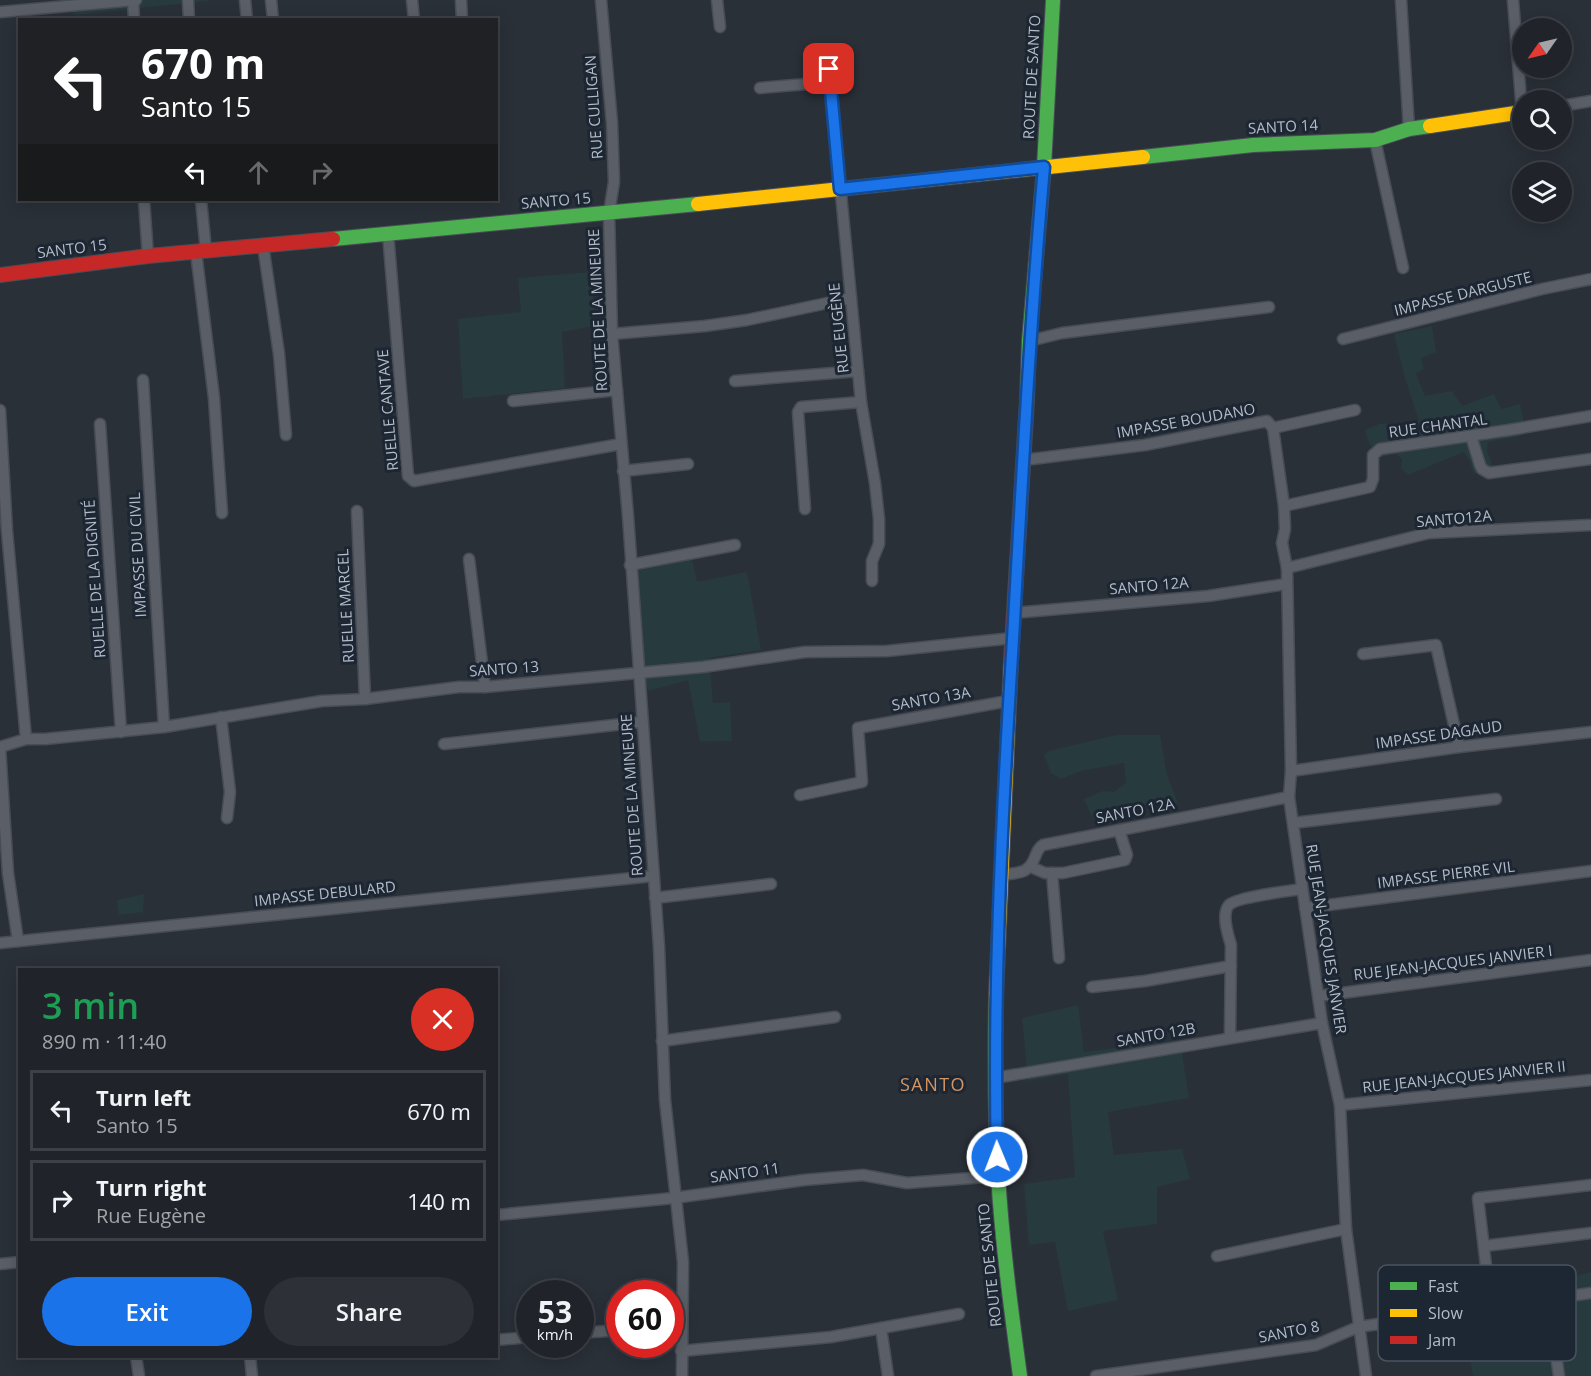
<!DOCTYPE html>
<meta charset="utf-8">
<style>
:root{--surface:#20242a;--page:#2d3036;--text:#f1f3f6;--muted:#a2a4a8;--line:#3d4147;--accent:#1a73e8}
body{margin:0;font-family:"Open Sans",sans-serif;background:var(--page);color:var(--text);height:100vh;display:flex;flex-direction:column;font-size:22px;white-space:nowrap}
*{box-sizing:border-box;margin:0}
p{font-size:20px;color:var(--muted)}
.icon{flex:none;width:33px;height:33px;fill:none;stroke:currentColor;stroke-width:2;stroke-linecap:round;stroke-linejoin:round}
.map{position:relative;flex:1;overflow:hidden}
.sheet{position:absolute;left:18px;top:968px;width:480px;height:390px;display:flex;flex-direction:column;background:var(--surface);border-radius:0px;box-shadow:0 3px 15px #0003,0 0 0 2px var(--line)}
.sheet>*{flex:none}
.guide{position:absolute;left:18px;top:18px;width:480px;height:183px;border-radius:0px;box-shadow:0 3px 15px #0003,0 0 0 2px var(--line);background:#202124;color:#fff;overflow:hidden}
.needle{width:39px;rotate:236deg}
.buttons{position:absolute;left:1512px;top:18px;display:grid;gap:12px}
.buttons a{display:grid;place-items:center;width:60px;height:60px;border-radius:50%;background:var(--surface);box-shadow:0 3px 15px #0003,0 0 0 2px var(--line);font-size:30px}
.speed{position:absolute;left:516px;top:1280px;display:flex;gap:12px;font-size:30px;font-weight:700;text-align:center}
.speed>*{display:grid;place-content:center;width:78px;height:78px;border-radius:50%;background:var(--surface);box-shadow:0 3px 15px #0003,0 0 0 2px var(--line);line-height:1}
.speed small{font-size:15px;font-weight:400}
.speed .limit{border:9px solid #d22;background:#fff;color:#111}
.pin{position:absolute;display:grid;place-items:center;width:51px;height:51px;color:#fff;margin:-26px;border-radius:12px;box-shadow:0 3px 9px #0006}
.me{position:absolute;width:66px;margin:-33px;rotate:359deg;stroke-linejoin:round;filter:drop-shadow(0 0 4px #0008)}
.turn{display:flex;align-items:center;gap:21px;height:126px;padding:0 24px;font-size:27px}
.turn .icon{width:78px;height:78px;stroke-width:2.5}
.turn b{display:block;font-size:42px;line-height:51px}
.lanes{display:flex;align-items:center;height:57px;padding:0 24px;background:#0003;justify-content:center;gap:30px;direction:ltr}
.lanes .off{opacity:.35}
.round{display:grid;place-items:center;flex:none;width:63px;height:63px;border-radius:32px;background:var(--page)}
.overview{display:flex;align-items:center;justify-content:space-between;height:102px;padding:0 24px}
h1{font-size:36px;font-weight:600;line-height:45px;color:#1e9e55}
.action{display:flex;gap:12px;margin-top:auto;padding:12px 24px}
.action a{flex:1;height:69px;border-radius:36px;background:var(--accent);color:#fff;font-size:24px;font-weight:600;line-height:69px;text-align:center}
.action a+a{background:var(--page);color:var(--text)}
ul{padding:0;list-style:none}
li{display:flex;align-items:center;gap:18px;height:81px;margin:0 12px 9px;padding:0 12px;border:3px solid var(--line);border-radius:0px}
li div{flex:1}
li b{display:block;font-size:22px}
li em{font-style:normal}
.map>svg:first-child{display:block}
.green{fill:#273a3e}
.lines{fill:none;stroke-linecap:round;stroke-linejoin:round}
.street-casing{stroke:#484c55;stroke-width:13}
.fast-casing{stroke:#484c55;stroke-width:16}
.slow-casing{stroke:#484c55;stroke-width:16}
.jam-casing{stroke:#484c55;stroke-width:16}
.street{stroke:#5a5e66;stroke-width:10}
.fast{stroke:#4caf50;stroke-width:14}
.slow{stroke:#ffc107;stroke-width:14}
.jam{stroke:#c62828;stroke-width:14}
.route-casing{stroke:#114b97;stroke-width:15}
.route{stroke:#1a73e8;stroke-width:10}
.labels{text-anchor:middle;stroke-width:6;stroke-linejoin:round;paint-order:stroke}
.street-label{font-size:15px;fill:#b4bcc9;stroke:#1d2633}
.quarter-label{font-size:18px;letter-spacing:1.5px;fill:#d59563;stroke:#1d2633}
.key{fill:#1d2633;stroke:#4a5360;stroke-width:1.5}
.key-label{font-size:16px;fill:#b4bcc9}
</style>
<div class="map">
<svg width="1591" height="1376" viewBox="0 0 1591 1376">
<rect width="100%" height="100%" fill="#2a3038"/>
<g class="green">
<path d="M65,0H215L75,15Z"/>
<path d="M591,272L595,326L562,332L565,388L463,399L458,319L521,312L518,278Z"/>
<path d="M1432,326L1436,352L1421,358L1424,369L1416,374L1425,396L1452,391L1462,406L1494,394L1501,409L1520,404L1526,433L1520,436L1488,442L1487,450L1493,467L1474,474L1470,462L1464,452L1408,475L1401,468L1402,459L1396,454L1381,457L1369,443L1365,430L1379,424H1389L1394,440L1412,438L1410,422L1419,421L1404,375L1394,334Z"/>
<path d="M692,559L697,582L747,572L761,650L709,658L713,703L730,702L732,741L700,742L688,680L648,691L643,668L637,571Z"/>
<path d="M1116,735H1160L1167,775L1178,803C1147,805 1128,812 1101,825L1092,817L1084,799L1103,791L1114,792L1126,783L1124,763L1081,771L1061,779L1051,773L1044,755L1049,751Z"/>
<path d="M144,894L143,912L119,915L117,900Z"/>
<path d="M1078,1005L1084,1052L1180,1040L1189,1098L1108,1112L1114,1155L1182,1149L1190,1179L1157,1187V1224L1103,1231L1118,1300L1068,1311L1055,1242L1029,1245L1024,1184L1075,1177L1068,1074L1028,1081L1022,1018Z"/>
<path d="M1591,1272V1376H1473L1470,1358L1545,1336L1535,1287Z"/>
</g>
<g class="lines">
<defs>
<g id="street">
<path d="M133,0L134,20"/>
<path d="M188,0L189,20"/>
<path d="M245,0L247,20"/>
<path d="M271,0L273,20"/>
<path d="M412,0L414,20"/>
<path d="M461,0L462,20"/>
<path d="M601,0L612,123L614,182L609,213L612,334L628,516L659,947L665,1100L683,1262L682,1376"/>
<path d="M717,0L720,27"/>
<path d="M1401,0L1409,129"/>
<path d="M1513,0L1522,112"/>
<path d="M0,12L136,0"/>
<path d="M829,69L861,402L875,483L879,519V544L872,561V581"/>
<path d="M760,88L830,82"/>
<path d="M1562,106L1591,101"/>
<path d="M1375,140L1403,268"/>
<path d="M144,200L148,256"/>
<path d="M201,200L206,251"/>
<path d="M388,233L408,476L414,481L621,444"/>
<path d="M263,245L279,354L286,435"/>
<path d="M196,252L214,398L222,513"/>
<path d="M612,334L705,326L747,320L851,298"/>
<path d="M1343,339L1542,289L1591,279"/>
<path d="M1029,341L1062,333L1269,307"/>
<path d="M143,380L164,727"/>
<path d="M735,381L858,371"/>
<path d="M513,401L617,390"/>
<path d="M0,410L7,531L26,739"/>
<path d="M100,424L121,732"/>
<path d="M1273,428L1355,410"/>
<path d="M1471,436L1480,465L1482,469L1489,473L1591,459"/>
<path d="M1024,460L1145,445L1267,421L1273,428L1284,506L1285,529L1282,543L1287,568L1291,771L1289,797L1322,1023L1340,1105L1346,1229L1366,1376"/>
<path d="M623,471L688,464"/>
<path d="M1284,506L1370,487L1373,479V455L1380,449L1509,430L1591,416"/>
<path d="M805,509L798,412L801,407L861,402"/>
<path d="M357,511L365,699"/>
<path d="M469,559L485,687"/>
<path d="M630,565L735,545"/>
<path d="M1287,568L1429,533L1591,525"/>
<path d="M1014,613L1208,596L1286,584"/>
<path d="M1363,654L1436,645L1459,747"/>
<path d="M221,717L230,792L227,818"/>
<path d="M444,744L641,722"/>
<path d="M0,747L26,739H45L164,727L322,701L365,699L459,687H485L703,667L805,652L887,651L1013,638"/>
<path d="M0,747L8,873L18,941"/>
<path d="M1291,771L1459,747L1591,732"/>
<path d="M800,795L862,782L858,728L1008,701"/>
<path d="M1293,823L1496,799"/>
<path d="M1031,867L1045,873H1063L1125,860L1127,855L1119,830"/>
<path d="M1052,873L1059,958"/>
<path d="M1002,875C1018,872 1028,875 1035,857C1037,852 1038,848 1043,845L1289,797"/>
<path d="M655,898L771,884"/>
<path d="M1305,908L1591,871"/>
<path d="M0,943L653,876"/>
<path d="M1092,987L1145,981L1231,966"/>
<path d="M1319,996L1591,960"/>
<path d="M1230,1037L1231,945C1228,935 1221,914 1229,905C1236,897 1289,891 1302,889"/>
<path d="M662,1041L835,1017"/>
<path d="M995,1078L1322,1023"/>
<path d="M1340,1105L1591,1080"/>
<path d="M496,1215L674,1198L804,1180L863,1175L907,1183L998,1176"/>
<path d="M1484,1246L1591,1233"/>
<path d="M1217,1256L1346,1229"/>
<path d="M0,1264L20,1262"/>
<path d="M1548,1299L1559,1376"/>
<path d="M1491,1308L1478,1198L1591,1185"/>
<path d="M881,1328L959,1314"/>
<path d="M580,1333L620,1330"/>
<path d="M496,1340L530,1337"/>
<path d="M681,1351L831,1337L881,1328L888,1376"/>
<path d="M136,1356L139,1376"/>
<path d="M250,1356L252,1376"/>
<path d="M1096,1376L1316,1345L1358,1327L1591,1293"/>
</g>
<g id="fast">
<path d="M1143,157L1253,145L1375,140L1409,129L1430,126"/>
<path d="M333,239L698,204"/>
<path d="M1027,400L1029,341L1044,167L1053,0"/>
<path d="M996,995C995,1055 995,1115 998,1175C1002,1242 1011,1309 1020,1376"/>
</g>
<g id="slow">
<path d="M1430,126L1522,112"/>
<path d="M698,204L1143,157"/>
<path d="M996,995L1011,661"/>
</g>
<g id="jam">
<path d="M0,275L148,256L333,239"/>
<path d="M1011,661L1027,400"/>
</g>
</defs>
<use href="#street" class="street-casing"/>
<use href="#fast" class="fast-casing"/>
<use href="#slow" class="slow-casing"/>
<use href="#jam" class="jam-casing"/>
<use href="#street" class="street"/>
<use href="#fast" class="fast"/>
<use href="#slow" class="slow"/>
<use href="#jam" class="jam"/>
</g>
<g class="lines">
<defs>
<path id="route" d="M829,69L840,189L1044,167C1030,324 1022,482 1013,639C1002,811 993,984 997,1157"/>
</defs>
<use href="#route" class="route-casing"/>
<use href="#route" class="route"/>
</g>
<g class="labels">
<g class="street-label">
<text transform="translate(1032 77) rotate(-87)" y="5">ROUTE DE SANTO</text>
<text transform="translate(594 107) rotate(-94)" y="5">RUE CULLIGAN</text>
<text transform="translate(1283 127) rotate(-3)" y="5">SANTO 14</text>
<text transform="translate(556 201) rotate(-5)" y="5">SANTO 15</text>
<text transform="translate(72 249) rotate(-7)" y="5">SANTO 15</text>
<text transform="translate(1463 294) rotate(-14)" y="5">IMPASSE DARGUSTE</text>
<text transform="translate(598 310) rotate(-93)" y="5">ROUTE DE LA MINEURE</text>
<text transform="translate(839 328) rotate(-96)" y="5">RUE EUGÈNE</text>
<text transform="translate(388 410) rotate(-95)" y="5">RUELLE CANTAVE</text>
<text transform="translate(1186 421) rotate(-10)" y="5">IMPASSE BOUDANO</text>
<text transform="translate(1438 426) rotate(-8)" y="5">RUE CHANTAL</text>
<text transform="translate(1454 519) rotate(-5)" y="5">SANTO12A</text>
<text transform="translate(138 555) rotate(-93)" y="5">IMPASSE DU CIVIL</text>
<text transform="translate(95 579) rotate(-94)" y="5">RUELLE DE LA DIGNITÉ</text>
<text transform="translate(1149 586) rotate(-5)" y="5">SANTO 12A</text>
<text transform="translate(346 606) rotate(-93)" y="5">RUELLE MARCEL</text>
<text transform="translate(504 669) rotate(-4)" y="5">SANTO 13</text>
<text transform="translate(931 699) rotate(-10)" y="5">SANTO 13A</text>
<text transform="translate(1439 735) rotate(-8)" y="5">IMPASSE DAGAUD</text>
<text transform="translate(632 795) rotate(-94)" y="5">ROUTE DE LA MINEURE</text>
<text transform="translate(1135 811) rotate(-11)" y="5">SANTO 12A</text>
<text transform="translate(1446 875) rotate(-7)" y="5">IMPASSE PIERRE VIL</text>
<text transform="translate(325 894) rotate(-6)" y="5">IMPASSE DEBULARD</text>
<text transform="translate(1326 939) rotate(81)" y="5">RUE JEAN-JACQUES JANVIER</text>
<text transform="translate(1453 963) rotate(-7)" y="5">RUE JEAN-JACQUES JANVIER I</text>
<text transform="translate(1156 1035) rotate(-10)" y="5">SANTO 12B</text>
<text transform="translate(1464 1077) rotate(-6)" y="5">RUE JEAN-JACQUES JANVIER II</text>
<text transform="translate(745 1173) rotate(-8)" y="5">SANTO 11</text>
<text transform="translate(990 1265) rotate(-96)" y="5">ROUTE DE SANTO</text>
<text transform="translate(1289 1332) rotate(-11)" y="5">SANTO 8</text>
</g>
<g class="quarter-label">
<text x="933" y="1091">SANTO</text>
</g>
</g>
<rect x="1378" y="1265" width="198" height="96" rx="9" class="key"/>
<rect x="1390" y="1282" width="27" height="8" fill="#4caf50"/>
<rect x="1390" y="1309" width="27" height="8" fill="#ffc107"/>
<rect x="1390" y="1336" width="27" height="8" fill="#c62828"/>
<g class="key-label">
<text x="1428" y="1292">Fast</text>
<text x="1428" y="1319">Slow</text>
<text x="1428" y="1346">Jam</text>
</g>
</svg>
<div class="buttons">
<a><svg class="needle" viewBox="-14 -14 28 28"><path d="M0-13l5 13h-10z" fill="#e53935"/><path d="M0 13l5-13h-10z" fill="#a2a4a8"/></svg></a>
<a><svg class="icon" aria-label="search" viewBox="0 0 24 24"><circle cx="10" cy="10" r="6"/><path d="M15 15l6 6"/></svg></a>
<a><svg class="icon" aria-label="layers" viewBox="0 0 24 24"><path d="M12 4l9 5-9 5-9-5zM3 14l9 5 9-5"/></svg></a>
</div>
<div class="speed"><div>53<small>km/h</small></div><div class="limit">60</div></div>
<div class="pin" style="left:829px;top:69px;background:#d93025"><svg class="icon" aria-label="arrive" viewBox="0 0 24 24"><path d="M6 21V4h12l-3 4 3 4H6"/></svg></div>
<svg class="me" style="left:997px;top:1157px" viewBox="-20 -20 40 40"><circle r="17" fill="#1a73e8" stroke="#fff" stroke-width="3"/><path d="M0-11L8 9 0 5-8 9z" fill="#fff"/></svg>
<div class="guide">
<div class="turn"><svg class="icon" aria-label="left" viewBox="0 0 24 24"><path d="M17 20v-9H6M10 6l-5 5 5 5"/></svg><div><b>670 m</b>Santo 15</div></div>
<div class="lanes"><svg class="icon" aria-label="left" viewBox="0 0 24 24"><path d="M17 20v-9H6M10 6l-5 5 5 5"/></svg><svg class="icon off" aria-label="ahead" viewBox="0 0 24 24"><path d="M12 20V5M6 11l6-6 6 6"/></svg><svg class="icon off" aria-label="right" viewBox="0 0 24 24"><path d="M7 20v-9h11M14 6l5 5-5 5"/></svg></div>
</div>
<section class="sheet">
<div class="overview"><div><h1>3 min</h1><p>890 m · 11:40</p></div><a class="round" style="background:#d93025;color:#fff"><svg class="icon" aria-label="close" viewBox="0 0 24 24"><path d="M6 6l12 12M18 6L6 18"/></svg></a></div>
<ul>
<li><svg class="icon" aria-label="left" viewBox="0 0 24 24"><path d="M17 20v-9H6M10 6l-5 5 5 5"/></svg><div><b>Turn left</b><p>Santo 15</p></div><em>670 m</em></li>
<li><svg class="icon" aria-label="right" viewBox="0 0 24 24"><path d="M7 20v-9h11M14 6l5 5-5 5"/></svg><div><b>Turn right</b><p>Rue Eugène</p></div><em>140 m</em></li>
</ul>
<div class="action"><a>Exit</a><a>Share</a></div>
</section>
</div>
